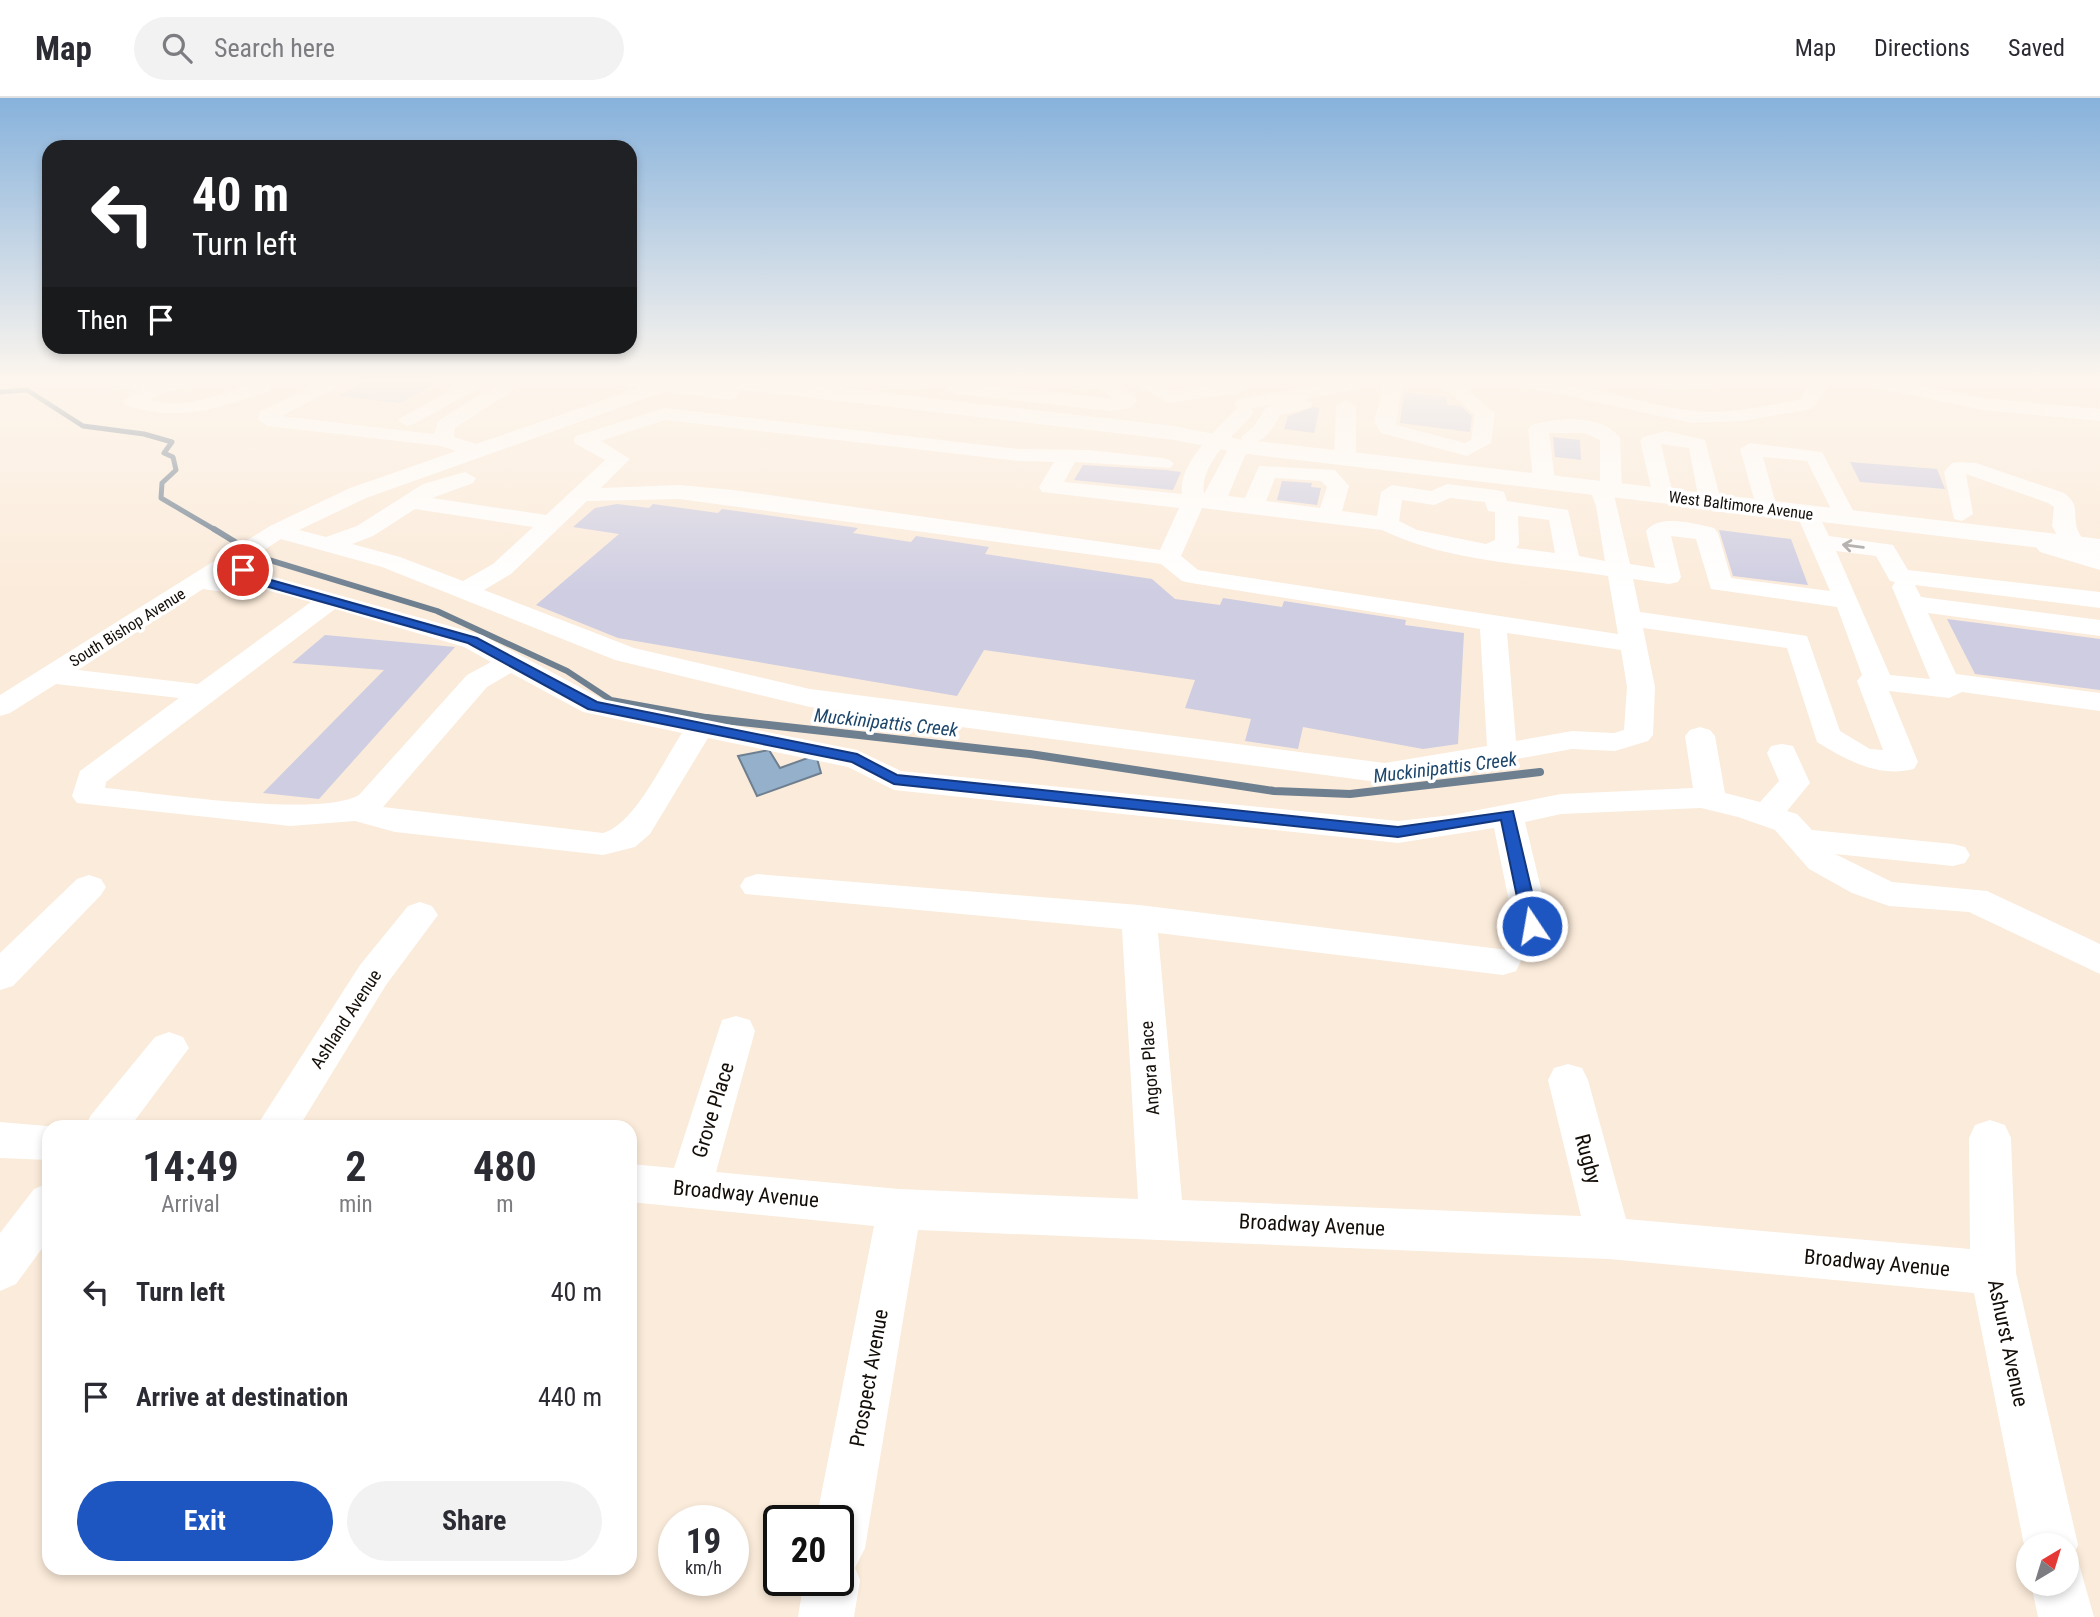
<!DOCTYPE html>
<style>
:root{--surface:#fff;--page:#f2f2f3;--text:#2b2b33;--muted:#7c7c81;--line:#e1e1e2;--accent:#1d55c1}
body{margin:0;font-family:"Roboto Condensed",sans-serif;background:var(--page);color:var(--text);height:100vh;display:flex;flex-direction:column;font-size:26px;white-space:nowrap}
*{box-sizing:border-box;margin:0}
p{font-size:23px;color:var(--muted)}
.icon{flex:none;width:38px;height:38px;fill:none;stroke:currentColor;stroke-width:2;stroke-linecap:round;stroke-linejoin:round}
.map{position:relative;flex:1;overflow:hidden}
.drawer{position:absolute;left:42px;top:1022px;width:595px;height:455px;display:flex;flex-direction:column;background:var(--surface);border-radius:21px;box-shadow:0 4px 10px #0003}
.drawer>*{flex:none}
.top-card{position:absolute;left:42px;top:42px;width:595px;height:214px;border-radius:21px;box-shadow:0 4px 10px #0003;background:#202124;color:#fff;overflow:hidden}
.needle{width:46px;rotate:38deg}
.controls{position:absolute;left:2016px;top:1435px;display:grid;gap:14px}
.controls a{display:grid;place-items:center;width:63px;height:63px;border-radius:50%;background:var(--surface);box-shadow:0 4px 10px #0003;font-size:35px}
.speed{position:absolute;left:658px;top:1407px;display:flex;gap:14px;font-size:35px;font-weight:700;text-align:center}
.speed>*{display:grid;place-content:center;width:91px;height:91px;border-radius:50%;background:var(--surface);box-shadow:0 4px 10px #0003;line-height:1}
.speed small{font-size:18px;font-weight:400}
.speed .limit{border:4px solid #111;border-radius:10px;background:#fff;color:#111}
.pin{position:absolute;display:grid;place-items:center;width:60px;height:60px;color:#fff;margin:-30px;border:4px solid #fff;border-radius:50%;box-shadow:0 2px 7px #0007}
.me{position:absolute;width:77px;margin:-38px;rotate:348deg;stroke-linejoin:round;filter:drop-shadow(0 0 5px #0008)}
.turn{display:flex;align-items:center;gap:24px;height:147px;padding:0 35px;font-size:32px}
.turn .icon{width:91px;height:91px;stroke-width:2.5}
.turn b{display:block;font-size:49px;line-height:60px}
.then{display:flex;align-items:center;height:66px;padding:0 35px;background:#0003;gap:14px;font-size:26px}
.eta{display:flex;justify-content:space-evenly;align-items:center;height:119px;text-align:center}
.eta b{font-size:42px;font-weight:700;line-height:49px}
.primary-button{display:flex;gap:14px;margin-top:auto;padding:14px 35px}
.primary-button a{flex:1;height:80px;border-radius:42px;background:var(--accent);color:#fff;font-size:28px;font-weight:700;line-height:80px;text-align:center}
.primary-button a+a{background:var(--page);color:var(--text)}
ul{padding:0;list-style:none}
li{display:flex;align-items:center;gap:21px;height:105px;padding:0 35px}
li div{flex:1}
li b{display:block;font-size:26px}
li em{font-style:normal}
header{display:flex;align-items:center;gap:42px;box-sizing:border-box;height:98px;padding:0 35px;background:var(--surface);border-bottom:2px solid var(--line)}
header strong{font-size:33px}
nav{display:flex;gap:38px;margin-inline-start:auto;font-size:24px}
.search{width:490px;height:63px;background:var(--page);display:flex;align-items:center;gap:18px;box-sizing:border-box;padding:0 24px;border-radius:38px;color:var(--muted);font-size:26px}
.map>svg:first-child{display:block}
.water{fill:#95b0ca;stroke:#6e7f90;stroke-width:2}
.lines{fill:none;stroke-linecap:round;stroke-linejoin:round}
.stream-far2{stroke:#6e7f90;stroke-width:5}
.stream-far1{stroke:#6e7f90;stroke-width:6}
.stream{stroke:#6e7f90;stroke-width:8}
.building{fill:#cecde2}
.minor{fill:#fff;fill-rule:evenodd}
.major{fill:#fff;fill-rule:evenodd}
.oneway{stroke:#a19f9d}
.route{fill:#1d55c1;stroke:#13377d;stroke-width:2}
.labels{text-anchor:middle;stroke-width:7;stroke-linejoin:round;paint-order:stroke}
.far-street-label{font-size:16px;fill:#140e09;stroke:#fff}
.street-label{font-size:18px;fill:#140e09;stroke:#fff}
.water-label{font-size:19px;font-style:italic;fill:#1d466b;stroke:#fff}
.near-street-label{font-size:21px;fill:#140e09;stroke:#fff}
</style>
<header>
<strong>Map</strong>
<div class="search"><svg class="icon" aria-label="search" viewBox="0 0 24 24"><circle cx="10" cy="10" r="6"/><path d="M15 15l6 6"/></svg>Search here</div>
<nav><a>Map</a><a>Directions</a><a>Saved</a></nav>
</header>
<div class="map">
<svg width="2100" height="1519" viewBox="0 0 2100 1519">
<rect width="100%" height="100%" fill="#fbebda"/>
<path class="water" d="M769,652L780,670L816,657L821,675L757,698L738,658Z"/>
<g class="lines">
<path class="stream-far2" d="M0,294L27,292L83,328L144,336L172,344L164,355L173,359L176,372L162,385L161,400L217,433"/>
<g class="stream-far1">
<path d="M214,431L240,447"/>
<path d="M256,458L437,513L567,573L611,602L722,622"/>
</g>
<path class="stream" d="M706,620L1030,656L1274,693L1350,696L1540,674"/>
</g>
<g class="building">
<path d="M370,281H444L400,305L339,298Z"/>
<path d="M1404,294L1447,299V307L1461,308L1472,318L1470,334L1400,325Z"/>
<path d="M1313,309L1320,310L1314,335L1284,331L1288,318Z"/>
<path d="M1553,339L1580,342L1581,362L1555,359Z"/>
<path d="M1850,364L1937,371L1945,391L1860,384Z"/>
<path d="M1083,367L1165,372L1181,374L1173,392L1074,382Z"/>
<path d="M1282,383L1312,385L1311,389L1321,390L1317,407L1277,402Z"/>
<path d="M617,406L649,410L653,406L718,415L722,411L858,430L853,435L911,444L916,438L989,449L985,456L1152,481L1175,501L1220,507L1223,500L1282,509L1284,503L1406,522L1405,527L1464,535L1458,646L1423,651L1303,629L1298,651L1292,650L1245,643L1251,621L1185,610L1195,582L984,552L957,598L618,540L536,507L619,436L573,429L595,410Z"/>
<path d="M1719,432L1791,441L1808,487L1733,478Z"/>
<path d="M1947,521L2100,541V592L1975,576Z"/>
<path d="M325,537L455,549L319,701L263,695L384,572L292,565Z"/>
</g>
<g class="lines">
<g class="minor">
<path d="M102,281L158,284L201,281L199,285L165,294L149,302C183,312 217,298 248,287L243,281H264L271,289L269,293C220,310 177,325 126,307L123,303L139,292L104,285Z"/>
<path d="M329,281H353L281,318L434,336L438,323L500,284L498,281H520V288L455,330L454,339L476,346L658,283H672L674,287L672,291L366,400L299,432L326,439L357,428L423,386L465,374L476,380L473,385L432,400L546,417L605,362L576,346L573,342L576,338L664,310L1018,351L1089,352L1163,360L1170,362L1174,366L1170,370L1075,364L1064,384L1182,396C1177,366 1218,330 1237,310L1234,306L1237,302L1348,281H1370L1358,291L1305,301L1312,306L1309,310L1280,317C1272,331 1265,346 1247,344L1249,348L1228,398L1245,400L1259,368L1335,372L1349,388L1342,413L1377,418L1381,394L1392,387L1431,393L1447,386L1496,392L1504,394L1507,403L1568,412L1579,458L1605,463L1596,408L1589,390L1600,383V342L1584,335H1549L1555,383L1544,390L1533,383L1528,331L1531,327C1556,320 1602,315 1620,340L1622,391L1614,397L1630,466L1655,470L1646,433C1659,415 1696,426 1714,430L1718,435L1731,480L1830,493L1796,415L1807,408L1815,410L1829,438L1893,447L1908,472L2100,494V510L1915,487L1921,499L2100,522V538L1928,515L1956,576L2100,595V613L1962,594L1949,600L1889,593L1918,664L1914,671C1878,680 1846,662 1817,644L1787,550L1643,530L1655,589L1653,637L1648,643L1615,653L1572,651L1385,685L810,609L615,562L382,469L281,441L222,479L267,477L482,537L602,601L857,652L901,673L1398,723L1452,717L1561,696L1693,690L1685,638L1690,632L1700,629L1710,632L1715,638L1725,695L1760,704L1779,683L1767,655L1771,648L1782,646L1793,648L1810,685L1787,713L1797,716L1812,732L1953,746L1965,749L1970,757L1965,765L1953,768L1835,756L1892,784L1987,793L2100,846V876L1969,814L1889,808L1852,795L1809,771L1775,732L1738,719L1701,710L1561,716L1525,724L1550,828L1544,837L1532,841L1520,837L1514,828L1494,730L1398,745L894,692L848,669L708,640L650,736L635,749L603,757L395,734L355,723L290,728L77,705L72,698L80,673L179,600L56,586L10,615L0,618V597L270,428L350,390L456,353L441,348L268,328L258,322L260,313ZM1282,305L1266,309L1254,328L1241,339L1244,343L1232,344L1204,396C1199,367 1233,338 1251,318L1254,314L1251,310ZM665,322L1018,363L1054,364L1039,389L1042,394L1179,410L1160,452L733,392L679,387L601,390L630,361L601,343ZM1275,380L1321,383L1327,389L1320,410L1266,403ZM1450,400L1485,404L1488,413L1495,414V442L1486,446L1417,432L1399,423L1402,402L1434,407ZM679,401L1161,466L1182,483L1191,485L1480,531L1487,648L1385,665L810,591L634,550L484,492L511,476L587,403ZM1202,410L1382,432C1450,465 1534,466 1608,478L1618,536L1198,472L1181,458ZM415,411L533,429L493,466L463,483L400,459L352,446L373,438ZM1518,418L1549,422L1555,455L1516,450L1519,446ZM1671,438L1696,441L1711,491L1837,509L1862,577L1857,583L1883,652L1870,651L1840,633L1807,538L1640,514L1633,481L1669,486L1678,484L1681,479ZM1836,453L1876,458L1890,483L1895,484L1892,489L1930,581L1890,577ZM203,491L231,495L266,492L311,504L198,586L78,572ZM335,511L464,549L491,564L467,577L359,697C319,720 158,695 105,690L106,684ZM1507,535L1621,552L1627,589L1624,632L1614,635L1572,633L1516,643ZM511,575L583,614L682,635C664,662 634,727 603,735L383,709L487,589Z"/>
<path d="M470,281L479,287L477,291L414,326L407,328L397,322Z"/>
<path d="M792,281H812L799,295L792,297L783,291Z"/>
<path d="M835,281H855L836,299H822L819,295Z"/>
<path d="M869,281H928L934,286C926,295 877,290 869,281Z"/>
<path d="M1058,281H1111L1138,302L1130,310L1111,313L956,296L947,290L956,284L1114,301L1099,290L1067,287Z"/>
<path d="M1132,281H1153L1171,293L1237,283L1246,289L1237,295L1167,305Z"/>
<path d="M1385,281H1403L1396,327L1465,345L1471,342L1475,317L1434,281H1455L1495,315L1491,345L1467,358L1381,335L1374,324Z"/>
<path d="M1509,281C1570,281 1628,303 1688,312C1722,318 1761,308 1795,303L1801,300L1812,281H1830L1815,308L1807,312L1742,323L1691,325L1518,287Z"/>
<path d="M1645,281H1734L1732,285C1713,290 1658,297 1645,281Z"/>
<path d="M1869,281H1889L1982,300L2100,311V323L1982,312L1869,288Z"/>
<path d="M1346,302L1356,308V360L1345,366L1334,360L1336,308Z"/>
<path d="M1666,333L1705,342L1721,403L1718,408H1702L1699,403L1689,350L1661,346L1673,397L1670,402H1654L1640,343L1643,339Z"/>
<path d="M1750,345L1822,354L1857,420L1854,425H1838L1807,363L1763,359L1777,410L1766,417L1758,415L1740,351Z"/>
<path d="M1960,364L1976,365L2064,395C2078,406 2074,410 2076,425C2076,432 2082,440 2086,446L2081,451L2100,457V472L2040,454L2036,449L2040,444L2048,442L2062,446L2052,428L2054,409L2048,405L1966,376L1973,416L1962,423L1954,421L1944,374L1952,365Z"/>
<path d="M757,776L1139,807L1516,853L1521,863L1516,873L1503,877L1158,835L1182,1102L1581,1118L1548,982L1554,970L1568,966L1582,970L1588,982L1626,1121L1970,1151L1969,1040L1975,1027L1990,1022L2005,1027L2011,1040L2016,1175L2078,1447L2071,1463L2079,1466L2094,1519H2038L2031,1486H2067V1447H2028V1458L2024,1447L1974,1195L1609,1161L918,1132L865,1450L855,1470L860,1482L854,1519H798L804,1482H838V1423H816L874,1128L630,1104V1066L674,1070L722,922L736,918L750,922L755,933L716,1074L899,1091L1138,1101L1122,831L745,796L740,788L745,780Z"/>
<path d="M89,777L101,781L106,789L101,797L13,888L0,892V855L77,781Z"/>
<path d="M420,804L432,808L438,817L386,887L299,1029H256L360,867L408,808Z"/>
<path d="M169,934L183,939L189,950L130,1029H85L91,1017L155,939Z"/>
<path d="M0,1024L58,1029H49V1062L0,1060Z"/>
<path d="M49,1085V1141L16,1186L0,1193V1135L34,1091Z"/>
</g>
<path class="major" d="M605,281L695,284L693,281H761L1175,328L1239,341L2100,441V457L1239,355L1175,342L737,291L740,295L737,300L729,302L616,287Z"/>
</g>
<defs><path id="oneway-shaft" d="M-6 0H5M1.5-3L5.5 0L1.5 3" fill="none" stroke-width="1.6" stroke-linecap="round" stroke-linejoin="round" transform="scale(1.75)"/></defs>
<use class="oneway" href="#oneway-shaft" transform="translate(1853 448) rotate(-173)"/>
<linearGradient id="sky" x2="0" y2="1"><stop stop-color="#87b2dc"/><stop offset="0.57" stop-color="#fdf6ee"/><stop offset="1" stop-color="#fdf6ee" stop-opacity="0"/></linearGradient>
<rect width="2100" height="494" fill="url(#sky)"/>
<path class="route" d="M239,470L261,473L271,482L477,540L597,604L857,656L897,677L1398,729L1513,713L1540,828L1532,834L1523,828L1501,722L1398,739L894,686L852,664L588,611L468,545L262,487L253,478L239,475Z"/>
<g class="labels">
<g class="far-street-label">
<text transform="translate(1741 407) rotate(7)" y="6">West Baltimore Avenue</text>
<text transform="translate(127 529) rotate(-32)" y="6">South Bishop Avenue</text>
</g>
<g class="street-label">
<text transform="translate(346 921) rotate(-57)" y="6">Ashland Avenue</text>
<text transform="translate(1150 970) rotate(-94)" y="6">Angora Place</text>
</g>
<g class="water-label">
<text transform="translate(886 624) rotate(6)" y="7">Muckinipattis Creek</text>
<text transform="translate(1445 669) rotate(-7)" y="7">Muckinipattis Creek</text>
</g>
<g class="near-street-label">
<text transform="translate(713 1012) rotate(-73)" y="7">Grove Place</text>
<text transform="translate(1588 1061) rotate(75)" y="7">Rugby</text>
<text transform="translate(746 1096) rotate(5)" y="7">Broadway Avenue</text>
<text transform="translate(1312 1127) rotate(3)" y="7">Broadway Avenue</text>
<text transform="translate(1877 1165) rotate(5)" y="7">Broadway Avenue</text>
<text transform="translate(2008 1245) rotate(78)" y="7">Ashurst Avenue</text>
<text transform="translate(869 1280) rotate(-80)" y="7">Prospect Avenue</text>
</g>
</g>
</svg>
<div class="controls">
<a><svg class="needle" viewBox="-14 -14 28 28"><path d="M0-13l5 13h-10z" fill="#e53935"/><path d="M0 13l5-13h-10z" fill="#7c7c81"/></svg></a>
</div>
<div class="speed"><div>19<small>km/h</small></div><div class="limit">20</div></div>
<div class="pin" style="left:243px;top:472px;background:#d93025"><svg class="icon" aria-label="arrive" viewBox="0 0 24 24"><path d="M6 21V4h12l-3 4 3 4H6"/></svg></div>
<svg class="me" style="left:1532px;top:828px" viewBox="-20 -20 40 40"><circle r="17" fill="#1d55c1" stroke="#fff" stroke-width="3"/><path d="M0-11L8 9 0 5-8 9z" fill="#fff"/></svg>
<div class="top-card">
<div class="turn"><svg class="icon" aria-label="left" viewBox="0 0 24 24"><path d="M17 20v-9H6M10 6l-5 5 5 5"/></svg><div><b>40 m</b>Turn left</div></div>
<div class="then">Then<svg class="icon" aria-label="arrive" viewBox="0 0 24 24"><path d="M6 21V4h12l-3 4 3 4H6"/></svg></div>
</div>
<section class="drawer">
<div class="eta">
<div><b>14:49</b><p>Arrival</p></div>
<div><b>2</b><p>min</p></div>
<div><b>480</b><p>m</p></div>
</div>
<ul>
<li><svg class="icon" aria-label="left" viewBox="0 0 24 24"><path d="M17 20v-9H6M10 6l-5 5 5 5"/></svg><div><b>Turn left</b></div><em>40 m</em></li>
<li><svg class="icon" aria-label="arrive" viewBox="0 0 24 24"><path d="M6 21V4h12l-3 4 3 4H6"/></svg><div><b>Arrive at destination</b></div><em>440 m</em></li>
</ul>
<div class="primary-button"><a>Exit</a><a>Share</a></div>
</section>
</div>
